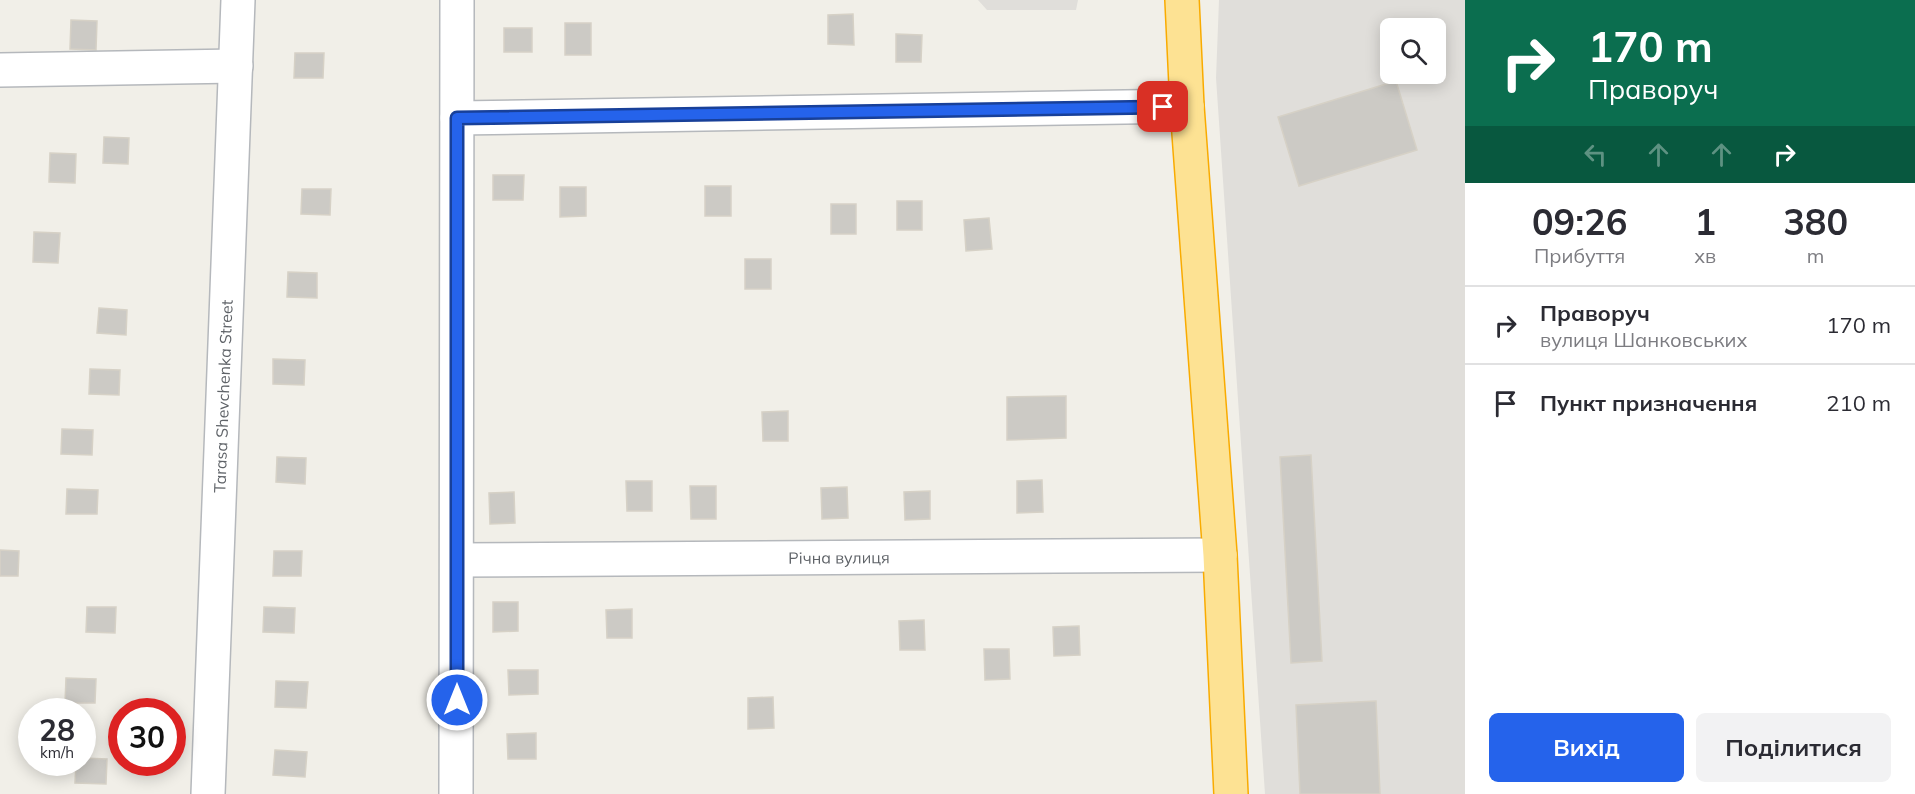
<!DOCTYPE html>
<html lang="uk">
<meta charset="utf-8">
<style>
:root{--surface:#fff;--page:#f2f2f3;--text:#2b2b33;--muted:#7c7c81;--line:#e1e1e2;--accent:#2563eb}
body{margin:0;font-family:Mulish,sans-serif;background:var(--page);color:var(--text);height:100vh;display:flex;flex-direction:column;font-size:22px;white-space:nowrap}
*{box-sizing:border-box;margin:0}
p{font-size:20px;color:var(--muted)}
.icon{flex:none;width:33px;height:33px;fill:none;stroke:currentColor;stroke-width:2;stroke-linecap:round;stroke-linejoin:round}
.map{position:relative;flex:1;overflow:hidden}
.drawer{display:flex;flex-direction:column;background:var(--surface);width:450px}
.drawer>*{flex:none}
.top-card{background:#0b6e4f;color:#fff;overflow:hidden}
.fabs{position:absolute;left:1380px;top:18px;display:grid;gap:12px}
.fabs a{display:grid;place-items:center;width:66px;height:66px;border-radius:9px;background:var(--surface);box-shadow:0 3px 15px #0003;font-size:30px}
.speed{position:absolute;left:18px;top:698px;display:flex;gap:12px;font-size:30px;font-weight:700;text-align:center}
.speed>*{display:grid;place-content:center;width:78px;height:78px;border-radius:50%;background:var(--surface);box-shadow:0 3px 15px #0003;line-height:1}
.speed small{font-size:15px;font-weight:400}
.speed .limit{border:9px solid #d22;background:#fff;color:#111}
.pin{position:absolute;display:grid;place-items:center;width:51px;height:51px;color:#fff;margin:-26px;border-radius:12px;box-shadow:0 3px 9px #0006}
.me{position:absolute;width:66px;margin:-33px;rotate:0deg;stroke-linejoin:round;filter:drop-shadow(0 0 4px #0008)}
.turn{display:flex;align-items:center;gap:21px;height:126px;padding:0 24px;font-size:27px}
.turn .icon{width:78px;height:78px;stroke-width:2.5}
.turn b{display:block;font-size:42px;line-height:51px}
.lanes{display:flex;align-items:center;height:57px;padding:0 24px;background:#0003;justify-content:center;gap:30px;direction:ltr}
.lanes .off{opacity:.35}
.eta{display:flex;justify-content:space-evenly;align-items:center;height:102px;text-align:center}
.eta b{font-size:36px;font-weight:700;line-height:42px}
.primary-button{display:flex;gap:12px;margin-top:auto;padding:12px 24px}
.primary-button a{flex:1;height:69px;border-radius:9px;background:var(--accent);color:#fff;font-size:24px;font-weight:700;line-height:69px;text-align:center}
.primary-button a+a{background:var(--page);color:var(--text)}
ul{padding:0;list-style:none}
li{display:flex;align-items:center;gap:18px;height:78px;padding:0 24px;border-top:2px solid var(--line)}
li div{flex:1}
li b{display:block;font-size:22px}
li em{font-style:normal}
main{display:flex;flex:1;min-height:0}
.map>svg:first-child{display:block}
.industrial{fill:#e0deda;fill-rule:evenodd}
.building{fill:#cccac5;stroke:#d6d1c6;stroke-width:1.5}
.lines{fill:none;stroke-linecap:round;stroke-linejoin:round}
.minor-casing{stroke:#b5b8bc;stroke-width:36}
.highway-casing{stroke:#f9ab00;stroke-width:36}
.minor{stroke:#fff;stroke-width:33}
.highway{stroke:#fde293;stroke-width:33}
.route-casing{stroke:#184099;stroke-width:15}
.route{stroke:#2563eb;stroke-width:10}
.labels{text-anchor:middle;stroke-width:5;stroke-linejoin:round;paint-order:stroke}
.street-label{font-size:16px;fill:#5f6368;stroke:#fff}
</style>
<main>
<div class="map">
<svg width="1465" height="794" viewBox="0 0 1465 794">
<rect width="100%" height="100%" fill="#f1efe8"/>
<g class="industrial">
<path d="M978,0H1078L1076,10H987Z"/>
<path d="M1219,0H1465V794H1265L1216,78ZM1390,28H1436V74H1390Z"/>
</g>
<g class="building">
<path d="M853,14L854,45L828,44V15Z"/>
<path d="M71,20L97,21L96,50L70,49Z"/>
<rect x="565" y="23" width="26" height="32"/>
<rect x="504" y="28" width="28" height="24"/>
<path d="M896,34L922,35L921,62H896Z"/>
<path d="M295,53H324L323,78H294Z"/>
<path d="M1396,81L1417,150L1299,186L1278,117Z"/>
<path d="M104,137L129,138L128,164L103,163Z"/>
<path d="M50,153L76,154L75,183L49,182Z"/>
<path d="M493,175H524L523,200H493Z"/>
<rect x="705" y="186" width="26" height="30"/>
<path d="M560,187H586V216L560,217Z"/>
<path d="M302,189H331L330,215L301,214Z"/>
<rect x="897" y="201" width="25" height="29"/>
<rect x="831" y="204" width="25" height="30"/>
<path d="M989,218L992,249L966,251L964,220Z"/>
<path d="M34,232L60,233L58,263L33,262Z"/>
<rect x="745" y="259" width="26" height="30"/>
<path d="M288,272L317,273V298L287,297Z"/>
<path d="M99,308L127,310L126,335L97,333Z"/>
<path d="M273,359L305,360L304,385L273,384Z"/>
<path d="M90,369L120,370L119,395L89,394Z"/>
<path d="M1066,396V438L1007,440V397Z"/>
<path d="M788,411V441H763L762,412Z"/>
<path d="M62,429L93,430L92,455L61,454Z"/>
<path d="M1311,455L1322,661L1291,663L1280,457Z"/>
<path d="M277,457L306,458L305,484L276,482Z"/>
<path d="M1042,480L1043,512L1017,513V481Z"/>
<path d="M626,481H652V511H627Z"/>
<path d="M690,486H716V519H691Z"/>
<path d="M847,487L848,518L822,519L821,488Z"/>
<path d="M67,489L98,490L97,514H66Z"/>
<path d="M930,491V519L905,520L904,492Z"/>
<path d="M514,492L515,523L490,524L489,493Z"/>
<path d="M0,550L19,551L18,576H0Z"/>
<path d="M274,551H302L301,576H273Z"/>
<path d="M493,602H518V631L493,632Z"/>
<path d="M87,607H116L115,633L86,632Z"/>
<path d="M264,607L295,608L294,633L263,632Z"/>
<path d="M632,609V638H607L606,610Z"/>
<path d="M924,620L925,650H900L899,621Z"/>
<path d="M1079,626L1080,655L1054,656L1053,627Z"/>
<path d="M984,649H1009L1010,679L985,680Z"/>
<path d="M508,670H538V694L509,695Z"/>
<path d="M66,678L96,679L95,703H65Z"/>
<path d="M276,681L308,682L306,708L275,707Z"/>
<path d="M773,697L774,728L748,729V698Z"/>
<path d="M1376,701L1380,794H1300L1296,705Z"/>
<path d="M536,733V759H508L507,734Z"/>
<path d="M275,750L307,752L305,777L273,775Z"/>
<path d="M82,758L107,759L106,784L75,783L76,762H82Z"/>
</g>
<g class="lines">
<defs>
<g id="minor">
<path d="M0,70L236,66"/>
<path d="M457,118L1187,106"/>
<path id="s1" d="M457,560L1220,555"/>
<path id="s2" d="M208,794L238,0"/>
<path d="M456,794L457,0"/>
</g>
<path id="highway" d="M1182,0L1187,106L1220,555L1231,794"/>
</defs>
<use href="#minor" class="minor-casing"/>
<use href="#highway" class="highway-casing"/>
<use href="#minor" class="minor"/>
<use href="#highway" class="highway"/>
</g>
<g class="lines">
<defs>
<path id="route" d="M457,700V118L1163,107"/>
</defs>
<use href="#route" class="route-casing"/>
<use href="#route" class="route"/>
</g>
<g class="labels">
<g class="street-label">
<text dy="6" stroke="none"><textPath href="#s2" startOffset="398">Tarasa Shevchenka Street</textPath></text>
<text dy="6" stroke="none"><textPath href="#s1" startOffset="382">Річна вулиця</textPath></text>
</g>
</g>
</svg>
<div class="fabs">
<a><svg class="icon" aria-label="search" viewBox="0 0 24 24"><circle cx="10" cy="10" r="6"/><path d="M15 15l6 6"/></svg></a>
</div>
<div class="speed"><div>28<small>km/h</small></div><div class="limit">30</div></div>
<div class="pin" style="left:1163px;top:107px;background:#d93025"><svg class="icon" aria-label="arrive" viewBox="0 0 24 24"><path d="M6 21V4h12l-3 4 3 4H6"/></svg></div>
<svg class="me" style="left:457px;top:700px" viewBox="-20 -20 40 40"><circle r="17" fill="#2563eb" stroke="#fff" stroke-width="3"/><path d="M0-11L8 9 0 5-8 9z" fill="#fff"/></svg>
</div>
<section class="drawer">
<div class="top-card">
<div class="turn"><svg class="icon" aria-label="right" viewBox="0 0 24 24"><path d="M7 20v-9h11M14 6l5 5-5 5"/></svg><div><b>170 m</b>Праворуч</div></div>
<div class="lanes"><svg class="icon off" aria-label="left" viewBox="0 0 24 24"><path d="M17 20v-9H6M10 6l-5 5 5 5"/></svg><svg class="icon off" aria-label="ahead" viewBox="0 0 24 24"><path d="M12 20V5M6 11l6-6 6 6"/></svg><svg class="icon off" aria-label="ahead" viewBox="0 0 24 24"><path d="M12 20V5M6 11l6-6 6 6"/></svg><svg class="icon" aria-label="right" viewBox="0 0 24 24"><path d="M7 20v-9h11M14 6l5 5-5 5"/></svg></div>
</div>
<div class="eta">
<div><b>09:26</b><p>Прибуття</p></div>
<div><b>1</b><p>хв</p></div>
<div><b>380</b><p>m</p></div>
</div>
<ul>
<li><svg class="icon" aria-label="right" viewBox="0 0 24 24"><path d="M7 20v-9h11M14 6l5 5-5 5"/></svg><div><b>Праворуч</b><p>вулиця Шанковських</p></div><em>170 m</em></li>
<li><svg class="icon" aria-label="arrive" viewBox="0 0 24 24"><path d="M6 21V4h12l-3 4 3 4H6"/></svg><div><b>Пункт призначення</b></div><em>210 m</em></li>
</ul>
<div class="primary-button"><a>Вихід</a><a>Поділитися</a></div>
</section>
</main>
